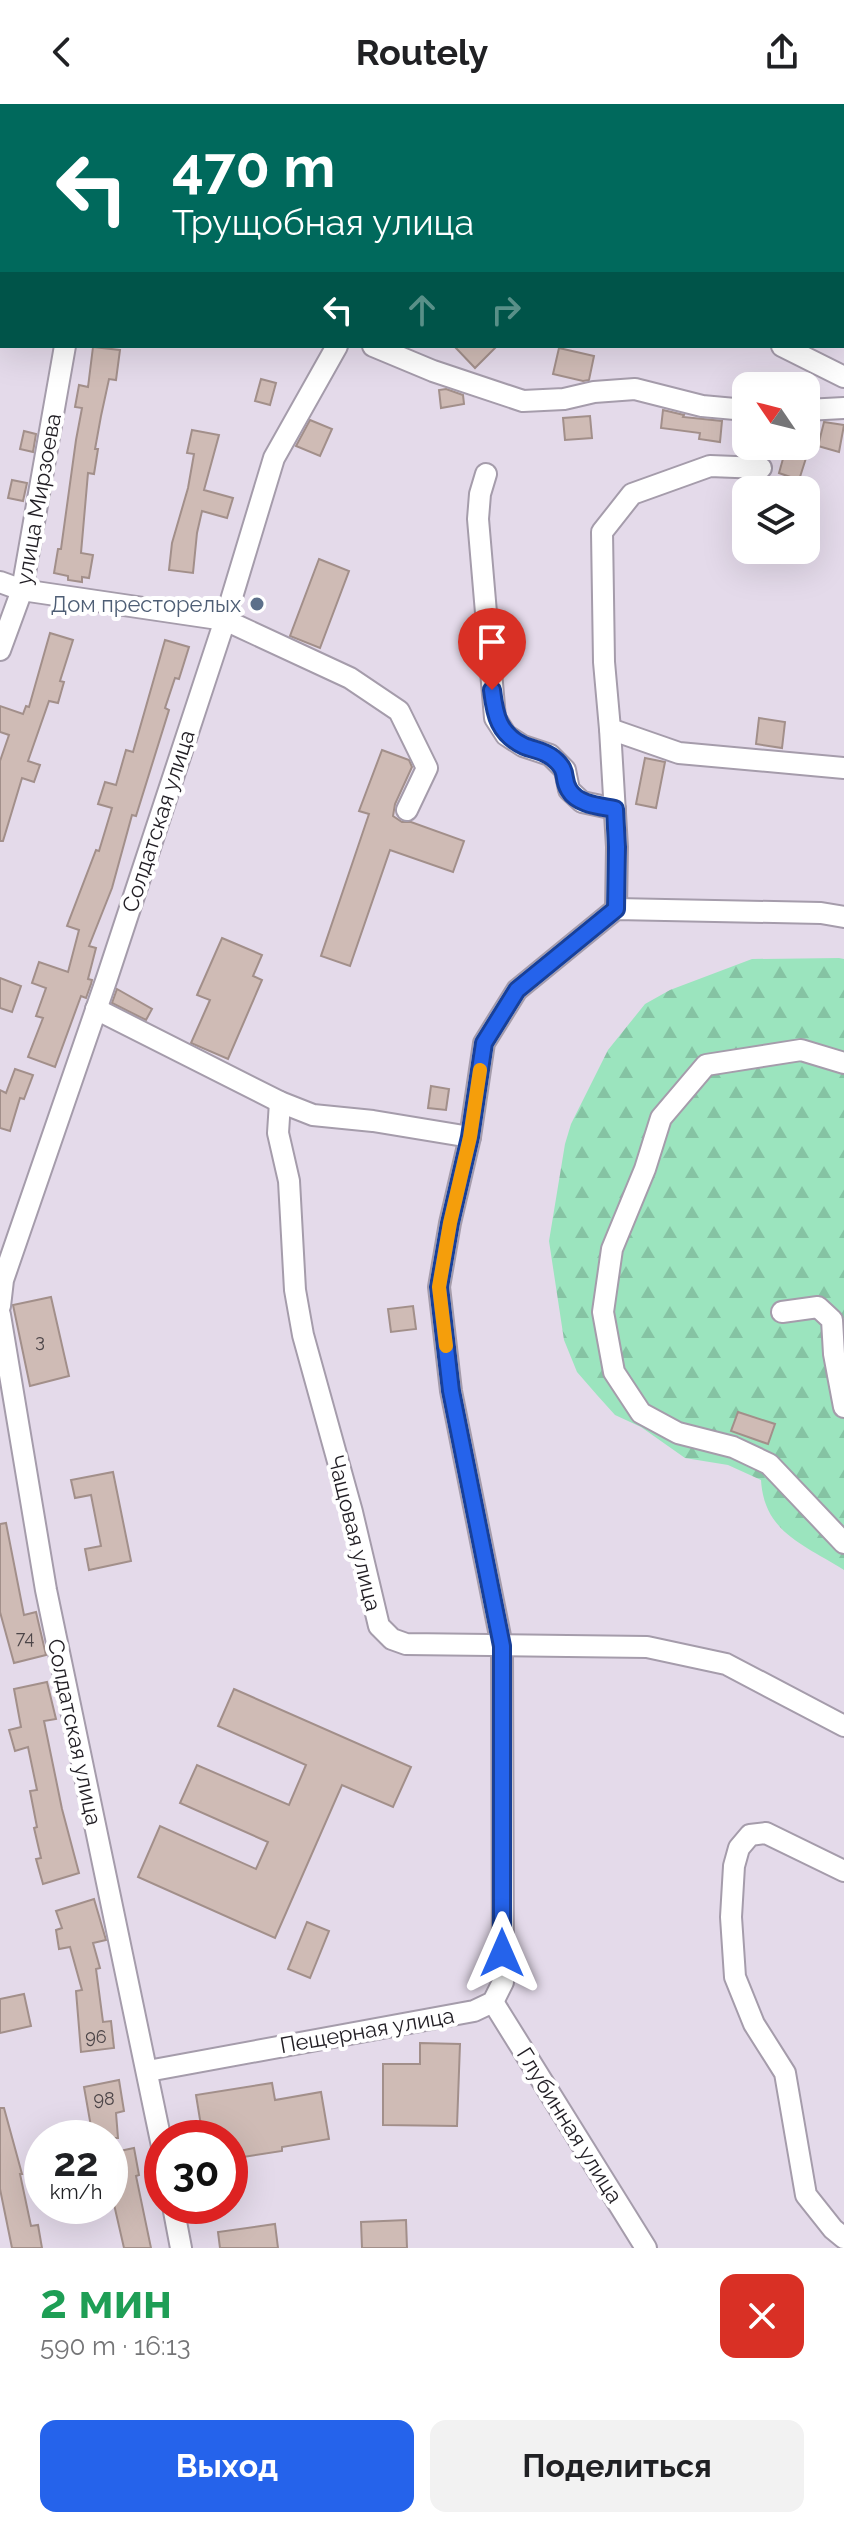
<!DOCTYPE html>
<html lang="ru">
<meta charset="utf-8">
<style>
:root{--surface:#fff;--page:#f2f2f2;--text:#202124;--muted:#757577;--accent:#2563eb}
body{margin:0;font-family:Raleway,sans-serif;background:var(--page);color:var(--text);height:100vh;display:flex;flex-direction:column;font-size:30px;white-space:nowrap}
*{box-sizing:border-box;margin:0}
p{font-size:26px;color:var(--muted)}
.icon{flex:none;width:44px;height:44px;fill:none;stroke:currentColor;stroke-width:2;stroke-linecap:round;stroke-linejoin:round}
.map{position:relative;height:2144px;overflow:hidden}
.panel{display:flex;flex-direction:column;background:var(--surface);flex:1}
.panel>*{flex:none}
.banner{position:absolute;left:0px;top:0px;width:844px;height:244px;box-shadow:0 8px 32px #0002;background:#00695c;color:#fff;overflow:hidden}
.needle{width:52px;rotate:305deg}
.buttons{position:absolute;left:732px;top:268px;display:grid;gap:16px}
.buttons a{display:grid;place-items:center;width:88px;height:88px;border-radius:16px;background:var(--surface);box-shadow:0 8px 32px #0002;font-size:40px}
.speed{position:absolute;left:24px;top:2016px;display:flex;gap:16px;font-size:40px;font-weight:700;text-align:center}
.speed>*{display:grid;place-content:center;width:104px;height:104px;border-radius:50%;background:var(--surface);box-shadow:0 8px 32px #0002;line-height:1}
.speed small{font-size:20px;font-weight:400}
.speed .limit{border:12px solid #d22;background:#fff;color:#111}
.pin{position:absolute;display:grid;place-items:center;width:68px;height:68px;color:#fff;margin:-82px -34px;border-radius:50% 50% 50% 0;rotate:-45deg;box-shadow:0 0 8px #0007}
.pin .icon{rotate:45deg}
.me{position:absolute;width:88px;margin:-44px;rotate:0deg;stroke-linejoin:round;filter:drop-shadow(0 0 6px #0008)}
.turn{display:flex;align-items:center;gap:28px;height:168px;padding:0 40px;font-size:36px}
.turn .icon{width:104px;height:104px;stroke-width:2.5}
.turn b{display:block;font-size:56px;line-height:68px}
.lanes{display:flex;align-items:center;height:76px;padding:0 40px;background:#0003;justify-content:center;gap:40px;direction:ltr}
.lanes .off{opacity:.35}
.round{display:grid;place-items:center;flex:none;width:84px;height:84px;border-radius:16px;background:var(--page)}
.summary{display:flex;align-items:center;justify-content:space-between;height:136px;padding:0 40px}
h1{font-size:48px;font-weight:700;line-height:60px;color:#1e9e55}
.cta{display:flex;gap:16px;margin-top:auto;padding:16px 40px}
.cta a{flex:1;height:92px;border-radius:16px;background:var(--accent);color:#fff;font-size:32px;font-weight:700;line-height:92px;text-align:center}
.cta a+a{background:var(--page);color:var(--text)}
header{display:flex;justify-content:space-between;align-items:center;height:104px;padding:0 40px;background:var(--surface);font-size:36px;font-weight:700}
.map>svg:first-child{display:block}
.forest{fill:url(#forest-firs)}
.building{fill:#cfbbb5;stroke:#a28f8a;stroke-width:2}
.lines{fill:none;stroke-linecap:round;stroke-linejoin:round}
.minor-casing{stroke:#a59cab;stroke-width:24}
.minor{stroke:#fff;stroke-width:20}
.route-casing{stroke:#184099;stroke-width:20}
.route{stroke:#2563eb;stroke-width:14}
.slow{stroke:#f59e0b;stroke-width:14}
.service-dot{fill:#5c6f8a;stroke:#fff;stroke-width:3}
.labels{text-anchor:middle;stroke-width:8;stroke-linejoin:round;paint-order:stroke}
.number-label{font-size:18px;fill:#4c4548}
.street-label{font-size:22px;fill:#211e24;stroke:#fff}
.service-label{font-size:22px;fill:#4e5e75;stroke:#fff;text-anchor:end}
</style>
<header><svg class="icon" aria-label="back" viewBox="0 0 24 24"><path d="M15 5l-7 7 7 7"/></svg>Routely<svg class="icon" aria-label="share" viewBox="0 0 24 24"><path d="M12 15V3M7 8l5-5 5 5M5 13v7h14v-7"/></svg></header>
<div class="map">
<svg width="844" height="2144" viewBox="0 0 844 2144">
<defs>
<pattern id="forest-firs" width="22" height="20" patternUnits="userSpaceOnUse" patternTransform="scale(2)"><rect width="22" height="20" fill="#9be4be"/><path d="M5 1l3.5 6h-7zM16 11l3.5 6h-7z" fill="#85c3a3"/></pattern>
</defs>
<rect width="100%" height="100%" fill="#e4daea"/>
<g class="forest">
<path d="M432,0H844V129H842V2H431Z"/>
<path d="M839,854L844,855V1466C805,1441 764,1429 761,1376L728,1361L685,1354L641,1323L615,1311L597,1291L577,1268L564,1236L549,1137L565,1040L571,1020L608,946L645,900L670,886L752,855Z"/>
</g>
<g class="building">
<path d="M454,242H497L475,264Z"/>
<path d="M93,243L120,246L116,276L109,275L101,312L95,345H98L94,370L88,369L81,449L93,451L89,474L82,473V478L68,476V472L54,469L58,445H61L76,336L82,304L75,303L79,281L88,283Z"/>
<path d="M559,244L594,252L589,276L583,277L553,270Z"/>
<path d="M261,275L276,279L270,301L255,297Z"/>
<path d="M446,285L463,291L464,300L441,304L439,286Z"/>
<path d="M663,306L684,311L683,313L722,317L720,338L699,335L700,329L661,324Z"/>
<path d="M590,312L592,334L565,336L563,314Z"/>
<path d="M310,316L332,325L320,352L296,342Z"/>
<path d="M824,318L844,321L839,348L818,342Z"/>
<path d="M192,326L219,331L204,386L233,394L227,414L202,407L197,429L193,469L169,466L172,439L188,384L194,350L187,349Z"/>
<path d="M24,327L36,330L33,348L20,345Z"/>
<path d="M786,344L807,351L799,376L779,369Z"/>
<path d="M12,376L27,379L23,397L8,394Z"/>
<path d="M319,455L349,467L320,544L290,532Z"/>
<path d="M50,529L73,536L60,577L64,578L58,599L49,597L28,657L40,661L34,678L22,674L3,737H0V657L9,631L0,628V602L23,610L26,602L29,603Z"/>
<path d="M165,536L189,543L179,575L175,574L165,604L169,606L136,712L132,711L112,784L89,842L96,844L88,875L92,876L91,880L86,894L81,892L55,963L28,953L43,914L36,912L46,884L32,879L39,858L68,868L79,826L67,822L96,746L99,747L112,704L98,700L105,678L116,681L126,646L133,648Z"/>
<path d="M759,614L785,618L782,644L756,640Z"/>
<path d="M382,646L409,656L412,663L395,700L393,712L402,718H411L464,737L453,768L390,746L350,862L321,852L369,710L359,707Z"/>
<path d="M645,654L665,658L656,704L636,700Z"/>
<path d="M222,834L262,851L253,872L262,876L228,955L191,939L210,896L197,891Z"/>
<path d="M0,874L21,882L12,908L0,904Z"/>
<path d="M117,885L152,905L146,916L112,899Z"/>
<path d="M15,965L33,971L24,995L20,994L10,1027L0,1024V986L6,989Z"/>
<path d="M431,982L449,985L446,1006L428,1004Z"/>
<path d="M51,1193L69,1272L30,1282L13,1201Z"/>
<path d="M413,1202L416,1225L391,1228L388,1205Z"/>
<path d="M738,1308L775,1320L768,1340L731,1327Z"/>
<path d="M113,1368L131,1457L89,1466L85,1445L101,1442L91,1391L75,1394L71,1376Z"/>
<path d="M6,1419L24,1511L36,1508L46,1551L14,1559L0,1508V1420Z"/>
<path d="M47,1578L56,1615L44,1617L62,1705L79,1769L43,1780L36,1755L41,1754L34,1724L37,1723L30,1687L37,1686L28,1643L15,1647L9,1626L21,1623L14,1585Z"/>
<path d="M234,1585L411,1663L393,1703L342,1681L275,1834L138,1773L160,1722L256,1765L268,1738L180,1699L197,1661L289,1701L306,1661L218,1622Z"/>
<path d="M94,1795L106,1836L93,1839L100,1864L96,1865L103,1918L111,1917L114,1944L81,1948L76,1887L82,1886L70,1843L59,1845L56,1826L62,1824L56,1807Z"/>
<path d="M307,1818L329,1827L310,1874L288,1865Z"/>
<path d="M24,1890L31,1922L0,1929V1895Z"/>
<path d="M420,1939L460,1940L457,2022L383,2021V1960H420Z"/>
<path d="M119,1976L124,2007L116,2009L118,2034H93L84,1983Z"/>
<path d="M272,1979L275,1996L321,1988L329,2035L282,2043V2047L230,2055V2034H203L196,1991Z"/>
<path d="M0,2004H4L22,2070H20L31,2122L38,2121L42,2144H12L0,2085Z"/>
<path d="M134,2044L139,2071L136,2072L151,2144H124L110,2083V2049Z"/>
<path d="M406,2116L407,2144H362L361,2118Z"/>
<path d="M275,2120L278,2144H220L218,2128Z"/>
</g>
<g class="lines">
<defs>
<g id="minor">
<path d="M107,2V0"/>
<path d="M362,2L363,0"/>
<path d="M373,242L433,267L523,297L564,295L594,288L635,285L702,302L746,306"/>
<path d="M782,242L844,273"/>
<path d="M806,306L844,304"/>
<path d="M486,370L480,390L478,415L495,614L506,631L523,642L550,651L565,666L569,686L582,698L615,705"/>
<path d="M0,478L22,486L225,516L350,574L399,607L427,664L407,706"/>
<path d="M0,546L22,486L65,242"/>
<path d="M610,625L604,558L602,428L632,390L710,362L761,364"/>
<path d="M616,805L617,743L610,625L679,649L844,664"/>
<path d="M96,905L280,998L313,1011L373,1017L470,1033"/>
<path d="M844,959L801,946L706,961L661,1014L645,1065L612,1145L603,1208L614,1268L641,1309L678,1329L733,1343L769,1360L844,1439"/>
<path d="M280,998L278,1029L289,1077L295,1186L303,1231L352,1408L379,1522L392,1535L406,1540L647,1543L726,1560L844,1622"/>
<path d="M0,1202L3,1176L107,874L225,516L274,354L337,242"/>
<path d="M782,1208L818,1203L832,1216L834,1250L844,1303"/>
<path d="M0,1211L46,1486L162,2042"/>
<path d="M844,1767L766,1729L750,1731L739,1744L734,1762L731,1813L735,1873L754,1920L785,1969L806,2091L833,2125L844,2134"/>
<path d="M493,1898L646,2144"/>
<path d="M148,1967L474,1907L493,1898L503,1878L502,1542L451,1287L439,1183L450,1119L470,1033L484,939L517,886L616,805L821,809L844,813"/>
<path d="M173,2102L181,2144"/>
</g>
</defs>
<use href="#minor" class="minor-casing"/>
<use href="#minor" class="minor"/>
</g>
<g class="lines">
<defs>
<path id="route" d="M492,586C495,612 499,630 524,642C534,646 545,647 553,654C570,668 561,673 569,686C578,701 600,702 615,705L617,743L616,805L517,886L484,939L470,1033L450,1119L439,1183L451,1287L502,1542V1849"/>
</defs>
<use href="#route" class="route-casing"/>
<use href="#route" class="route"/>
<path class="slow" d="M446,1242L439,1183L450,1119L470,1033L480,966"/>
</g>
<circle class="service-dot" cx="257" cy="500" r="8"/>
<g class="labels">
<g class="number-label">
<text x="40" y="1243">3</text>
<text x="25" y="1540">74</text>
<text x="96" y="1939">96</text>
<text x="104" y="2001">98</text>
</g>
<g class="street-label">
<text transform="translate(38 395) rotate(-80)" y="8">улица Мирзоева</text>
<text transform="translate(158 717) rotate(-72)" y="8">Солдатская улица</text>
<text transform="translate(355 1429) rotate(76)" y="8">Чащовая улица</text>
<text transform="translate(75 1628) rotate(78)" y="8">Солдатская улица</text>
<text transform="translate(367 1926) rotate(-10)" y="8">Пещерная улица</text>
<text transform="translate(570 2021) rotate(58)" y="8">Глубинная улица</text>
</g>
<g class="service-label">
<text x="241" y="508">Дом престорелых</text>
</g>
</g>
</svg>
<div class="buttons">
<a><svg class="needle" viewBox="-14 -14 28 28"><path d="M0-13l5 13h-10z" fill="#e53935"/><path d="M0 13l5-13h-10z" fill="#757577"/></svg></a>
<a><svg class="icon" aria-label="layers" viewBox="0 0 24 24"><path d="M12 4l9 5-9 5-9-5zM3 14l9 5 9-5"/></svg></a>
</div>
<div class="speed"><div>22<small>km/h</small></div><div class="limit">30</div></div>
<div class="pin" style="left:492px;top:586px;background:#d93025"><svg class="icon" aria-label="arrive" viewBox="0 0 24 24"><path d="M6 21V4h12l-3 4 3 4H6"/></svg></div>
<svg class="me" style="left:502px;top:1849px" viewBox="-20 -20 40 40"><path d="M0-17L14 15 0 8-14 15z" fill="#2563eb" stroke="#fff" stroke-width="4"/></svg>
<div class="banner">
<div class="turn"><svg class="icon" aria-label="left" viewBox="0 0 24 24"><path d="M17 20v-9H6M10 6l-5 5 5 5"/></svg><div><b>470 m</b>Трущобная улица</div></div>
<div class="lanes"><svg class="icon" aria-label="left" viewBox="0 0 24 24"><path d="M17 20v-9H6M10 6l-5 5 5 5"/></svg><svg class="icon off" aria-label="ahead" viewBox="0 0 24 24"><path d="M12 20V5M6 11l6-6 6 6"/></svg><svg class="icon off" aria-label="right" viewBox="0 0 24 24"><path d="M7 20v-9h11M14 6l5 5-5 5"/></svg></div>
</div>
</div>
<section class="panel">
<div class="summary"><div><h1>2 мин</h1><p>590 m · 16:13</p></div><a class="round" style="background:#d93025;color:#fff"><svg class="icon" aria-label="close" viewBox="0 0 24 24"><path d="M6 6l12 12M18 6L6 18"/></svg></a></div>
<div class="cta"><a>Выход</a><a>Поделиться</a></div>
</section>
